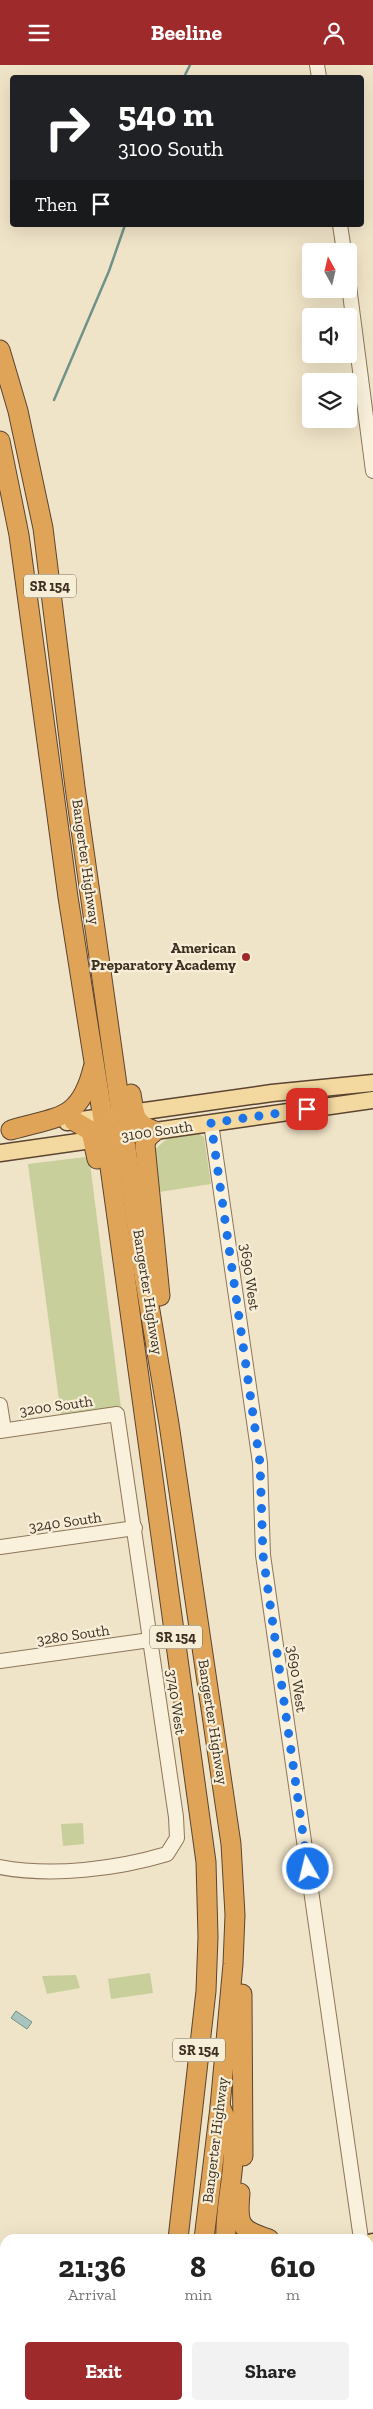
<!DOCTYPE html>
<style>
:root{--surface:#fff;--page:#f2f2f2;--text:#222;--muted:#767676;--accent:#9e2a2b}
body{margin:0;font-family:"Zilla Slab",serif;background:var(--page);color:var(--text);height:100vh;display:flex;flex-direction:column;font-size:19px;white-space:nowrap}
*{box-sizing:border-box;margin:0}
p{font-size:16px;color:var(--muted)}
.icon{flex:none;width:28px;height:28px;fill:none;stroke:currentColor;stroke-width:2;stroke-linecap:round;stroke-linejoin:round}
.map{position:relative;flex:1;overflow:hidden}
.sheet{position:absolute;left:0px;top:2169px;width:374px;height:176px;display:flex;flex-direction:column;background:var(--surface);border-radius:15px 15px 0 0;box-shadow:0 5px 20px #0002}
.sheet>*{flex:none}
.banner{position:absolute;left:10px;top:10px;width:354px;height:152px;border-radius:5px;box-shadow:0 5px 20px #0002;background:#202124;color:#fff;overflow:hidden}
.needle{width:32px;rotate:352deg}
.tools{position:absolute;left:302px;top:178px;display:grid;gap:10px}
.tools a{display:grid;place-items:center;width:55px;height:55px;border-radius:5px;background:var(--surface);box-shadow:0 5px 20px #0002;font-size:25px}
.pin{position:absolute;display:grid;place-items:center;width:42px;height:42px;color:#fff;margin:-21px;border-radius:10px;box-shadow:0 2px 8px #0006}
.me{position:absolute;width:55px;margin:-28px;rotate:352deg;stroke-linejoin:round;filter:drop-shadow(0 0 4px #0008)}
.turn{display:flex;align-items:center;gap:18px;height:105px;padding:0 25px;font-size:22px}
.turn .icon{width:65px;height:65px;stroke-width:2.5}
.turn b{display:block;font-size:35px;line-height:42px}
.then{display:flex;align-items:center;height:48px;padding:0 25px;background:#0003;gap:10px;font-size:19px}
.eta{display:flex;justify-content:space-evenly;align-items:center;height:85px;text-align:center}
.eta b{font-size:30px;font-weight:700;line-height:35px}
.button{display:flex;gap:10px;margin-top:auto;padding:10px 25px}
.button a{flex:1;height:58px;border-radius:5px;background:var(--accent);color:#fff;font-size:20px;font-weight:700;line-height:58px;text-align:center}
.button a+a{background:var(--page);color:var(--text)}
header{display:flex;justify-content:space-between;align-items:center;height:65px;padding:0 25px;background:var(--accent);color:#fff;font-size:22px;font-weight:700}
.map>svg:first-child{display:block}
.green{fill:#c9cf9b}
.water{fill:#a9c4bc;stroke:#6f938a}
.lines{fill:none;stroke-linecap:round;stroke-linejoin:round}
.stream{stroke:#6f938a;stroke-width:2.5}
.minor-casing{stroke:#8d765c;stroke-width:16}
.major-casing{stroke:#5b4430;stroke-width:19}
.highway-casing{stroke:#5b4430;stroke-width:21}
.minor{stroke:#faf1dc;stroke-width:14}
.major{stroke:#f3d9a0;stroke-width:16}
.highway{stroke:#e0a458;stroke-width:19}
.route{stroke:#1a73e8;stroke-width:9;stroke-dasharray:0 16.2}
.poi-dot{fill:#9e2a2b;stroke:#f7eed8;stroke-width:2}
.labels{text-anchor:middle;stroke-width:4.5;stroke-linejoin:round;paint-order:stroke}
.shield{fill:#f7eed8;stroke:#756857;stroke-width:1}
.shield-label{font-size:14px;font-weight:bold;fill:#3d2e20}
.street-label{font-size:15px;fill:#3d2e20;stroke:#f7eed8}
.poi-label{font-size:15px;font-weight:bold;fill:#3d2e20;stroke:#f7eed8;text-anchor:end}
</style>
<header><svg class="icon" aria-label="menu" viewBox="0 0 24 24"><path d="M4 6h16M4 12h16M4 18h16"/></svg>Beeline<svg class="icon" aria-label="person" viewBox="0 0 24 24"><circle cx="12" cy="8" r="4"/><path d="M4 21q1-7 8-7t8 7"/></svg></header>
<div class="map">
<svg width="373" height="2344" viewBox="0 0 373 2344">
<rect width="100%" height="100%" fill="#f0e4c8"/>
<g class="green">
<path d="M198,1068L204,1072L211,1119L159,1127L153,1086L169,1072Z"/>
<path d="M85,1092L90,1098L121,1343L61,1351L28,1099Z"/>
<path d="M83,1758L84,1779L63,1781L61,1759Z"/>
<path d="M150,1908L153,1928L111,1934L108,1914Z"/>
<path d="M76,1910L80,1923L47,1929L42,1911Z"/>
</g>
<path class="water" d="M16,1946L32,1957L27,1964L11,1953Z"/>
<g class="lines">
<g class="stream">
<path d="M184,12L190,0"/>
<path d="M54,335L109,206L125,160"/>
</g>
<defs>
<g id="minor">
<path d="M317,0L319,12"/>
<path d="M340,160L344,186"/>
<path d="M349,221L373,406"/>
<path d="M211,1058L260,1398L263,1490L361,2174"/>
<path d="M0,1340L4,1365"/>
<path d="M0,1366L117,1349L176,1752L177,1773L167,1789C117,1804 52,1812 0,1802"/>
<path d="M0,1482L135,1463"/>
<path d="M0,1596L150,1575"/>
</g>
<g id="major">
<path d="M67,1057L272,1028L373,1018"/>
<path d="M0,1088L373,1035"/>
<path d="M369,2178L373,2177"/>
<path d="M0,2232L5,2231"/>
</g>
<g id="highway">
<path d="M0,285L18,346L43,463L75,722L143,1204L169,1359L231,1779L235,1850L233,1899L220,2042L204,2174"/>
<path d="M0,376L19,470L68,832L106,1073L206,1797L208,1872L206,1926L178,2174"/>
<path d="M131,1029C135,1050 133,1058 155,1066L147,1073L145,1080L160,1231"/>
<path d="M74,1056L91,1066L97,1094"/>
<path d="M11,1065C58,1051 80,1056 93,1003"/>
<path d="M242,1929L243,2091"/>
<path d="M220,2041C225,2052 230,2062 232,2074C237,2103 224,2142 226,2174"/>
<path d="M240,2128C237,2159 239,2165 269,2174"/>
<path d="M146,2340L147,2344"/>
<path d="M184,2344L185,2340"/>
</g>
</defs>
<use href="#minor" class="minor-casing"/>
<use href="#major" class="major-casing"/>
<use href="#highway" class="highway-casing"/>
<use href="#minor" class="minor"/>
<use href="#major" class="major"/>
<use href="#highway" class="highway"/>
</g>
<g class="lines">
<path class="route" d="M307,1044L211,1058L260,1398L263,1490L308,1804"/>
</g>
<circle class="poi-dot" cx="246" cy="892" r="5"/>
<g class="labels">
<g class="shield">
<rect x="24" y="509.5" width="52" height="23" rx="4"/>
<rect x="150" y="1560.5" width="52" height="23" rx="4"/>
<rect x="173" y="1973.5" width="52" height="23" rx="4"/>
</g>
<g class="shield-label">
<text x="50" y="526">SR 154</text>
<text x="176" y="1577">SR 154</text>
<text x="199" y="1990">SR 154</text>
</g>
<g class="street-label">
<text transform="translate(86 797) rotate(82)" y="5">Bangerter Highway</text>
<text transform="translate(157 1066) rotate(-8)" y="5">3100 South</text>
<text transform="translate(250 1212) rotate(82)" y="5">3690 West</text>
<text transform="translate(148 1227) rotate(81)" y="5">Bangerter Highway</text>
<text transform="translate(56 1341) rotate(-8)" y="5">3200 South</text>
<text transform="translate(65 1457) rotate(-8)" y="5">3240 South</text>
<text transform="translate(73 1570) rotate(-8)" y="5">3280 South</text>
<text transform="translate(297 1614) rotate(82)" y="5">3690 West</text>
<text transform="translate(176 1637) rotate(82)" y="5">3740 West</text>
<text transform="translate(213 1657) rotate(81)" y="5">Bangerter Highway</text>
<text transform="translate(215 2075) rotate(-83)" y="5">Bangerter Highway</text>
</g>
<g class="poi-label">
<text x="236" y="888">American<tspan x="236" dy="17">Preparatory Academy</tspan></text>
</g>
</g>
</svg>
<div class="tools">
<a><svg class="needle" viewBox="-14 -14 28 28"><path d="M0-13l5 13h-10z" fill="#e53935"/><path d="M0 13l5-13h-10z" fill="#767676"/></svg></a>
<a><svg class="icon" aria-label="sound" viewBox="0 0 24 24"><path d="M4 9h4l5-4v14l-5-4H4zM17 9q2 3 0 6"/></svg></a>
<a><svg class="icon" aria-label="layers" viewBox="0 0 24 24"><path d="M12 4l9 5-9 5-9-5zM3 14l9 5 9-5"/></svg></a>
</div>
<div class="pin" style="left:307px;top:1044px;background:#d93025"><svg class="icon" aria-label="arrive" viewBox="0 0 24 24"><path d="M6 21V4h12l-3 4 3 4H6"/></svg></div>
<svg class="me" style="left:308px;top:1804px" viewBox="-20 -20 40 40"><circle r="17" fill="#1a73e8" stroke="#fff" stroke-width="3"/><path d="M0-11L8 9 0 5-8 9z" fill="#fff"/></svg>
<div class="banner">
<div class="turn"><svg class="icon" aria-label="right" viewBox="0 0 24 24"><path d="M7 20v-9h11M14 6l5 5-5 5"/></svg><div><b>540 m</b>3100 South</div></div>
<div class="then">Then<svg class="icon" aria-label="arrive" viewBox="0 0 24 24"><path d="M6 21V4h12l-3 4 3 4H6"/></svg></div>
</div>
<section class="sheet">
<div class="eta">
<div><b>21:36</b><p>Arrival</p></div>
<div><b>8</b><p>min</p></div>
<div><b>610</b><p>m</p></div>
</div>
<div class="button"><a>Exit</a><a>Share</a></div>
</section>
</div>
